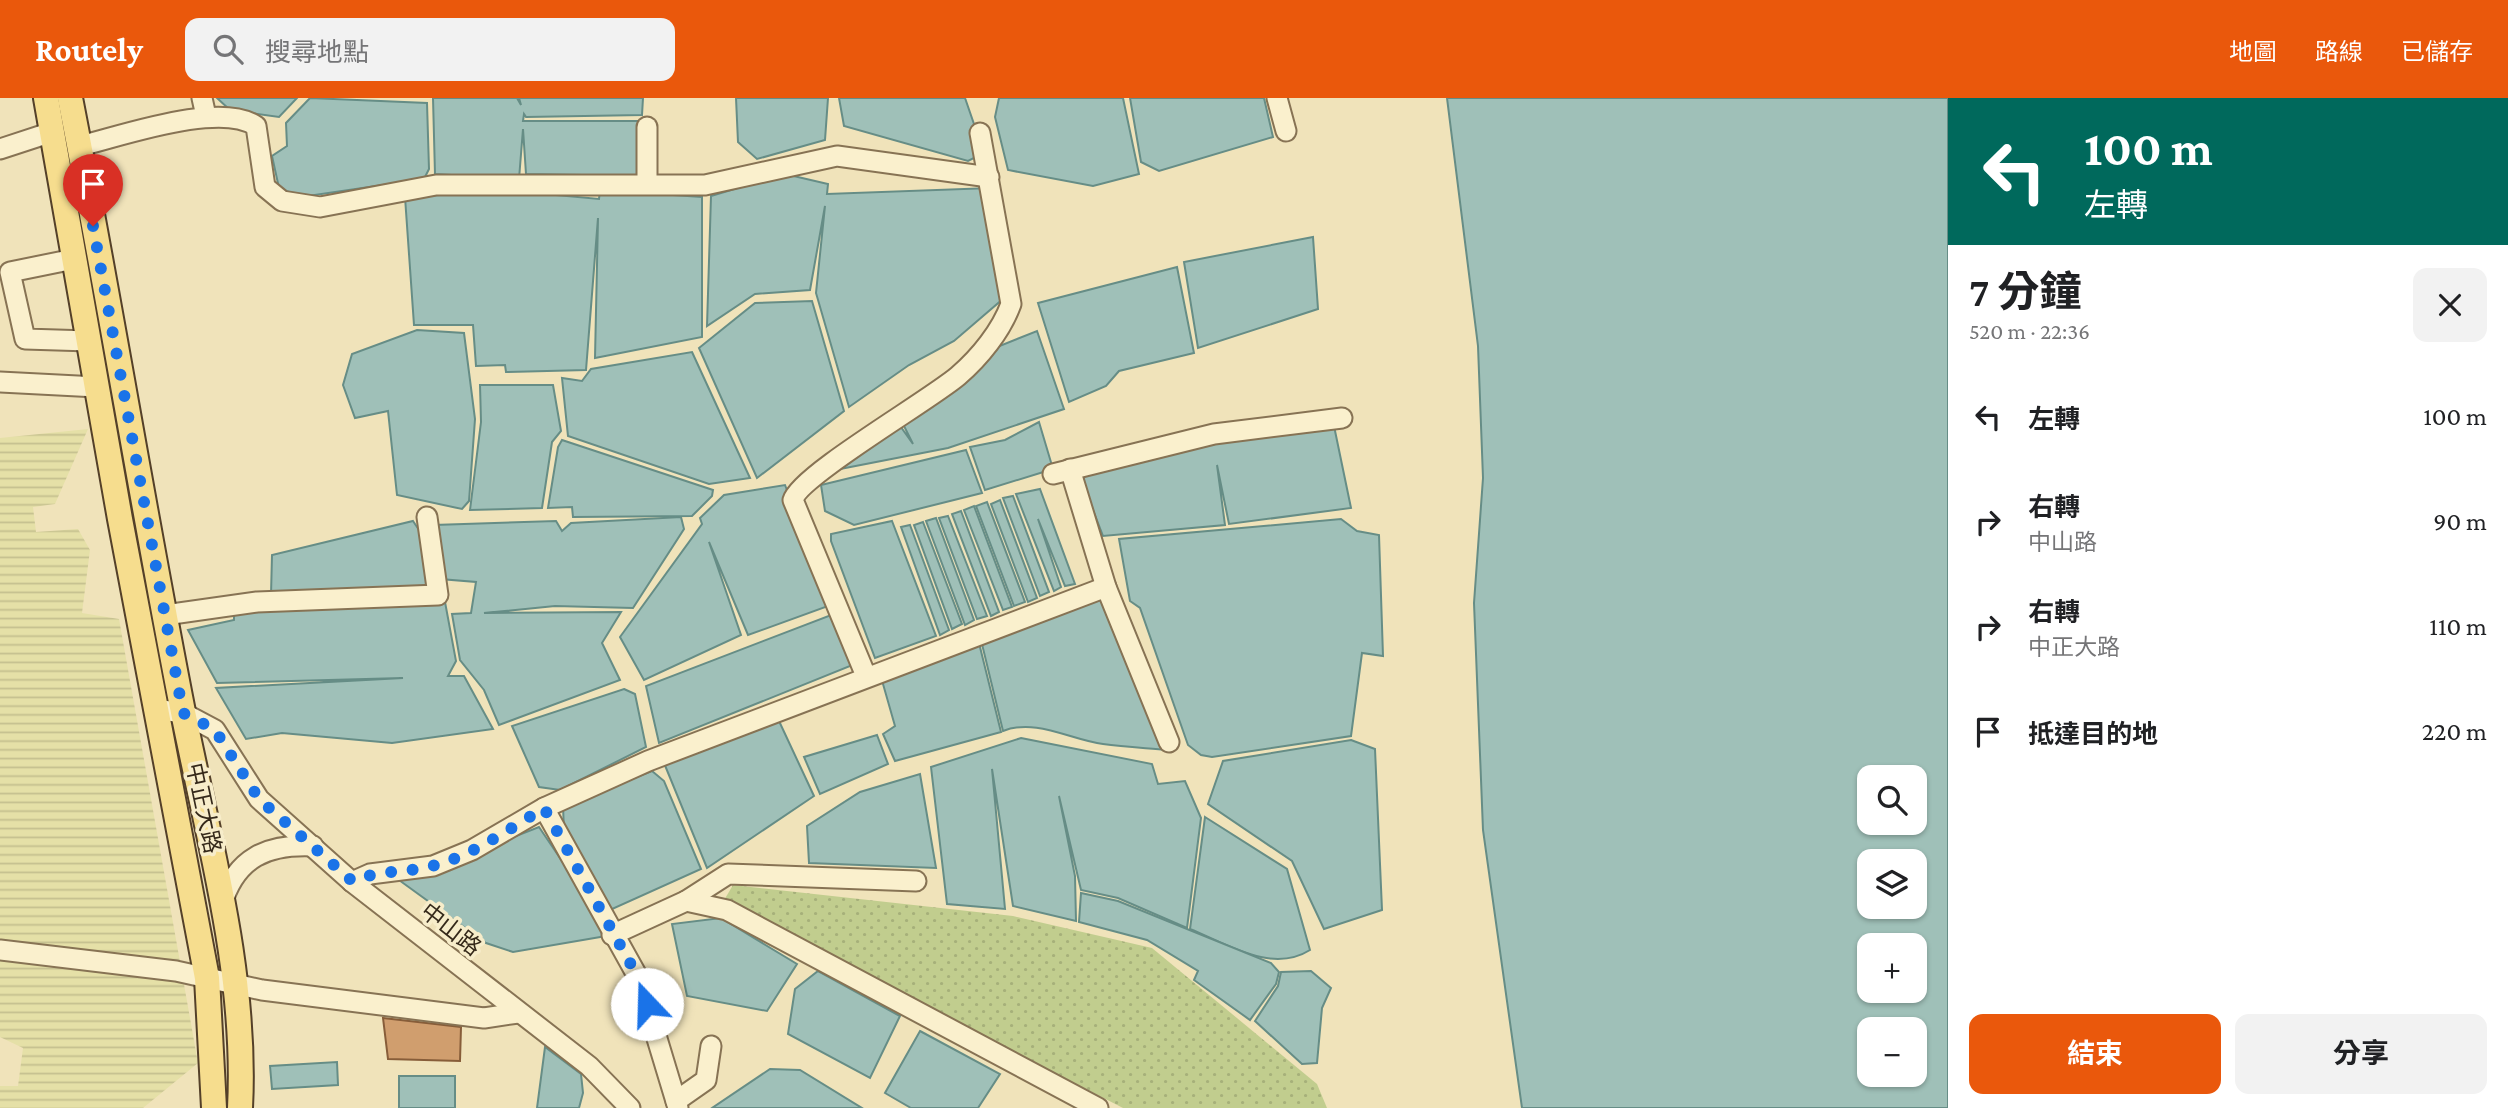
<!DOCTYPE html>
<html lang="zh-TW">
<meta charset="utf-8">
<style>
:root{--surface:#fff;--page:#f2f2f2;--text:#202124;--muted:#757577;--accent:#ea580c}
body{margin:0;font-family:"Crimson Pro","Noto Sans TC",serif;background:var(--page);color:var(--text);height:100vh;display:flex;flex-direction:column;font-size:26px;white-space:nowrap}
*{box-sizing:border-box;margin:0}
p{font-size:23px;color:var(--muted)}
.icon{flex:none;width:38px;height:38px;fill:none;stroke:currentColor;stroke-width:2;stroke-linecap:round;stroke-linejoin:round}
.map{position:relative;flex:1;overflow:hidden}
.panel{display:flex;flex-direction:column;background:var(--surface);width:560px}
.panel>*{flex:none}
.banner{background:#00695c;color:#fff;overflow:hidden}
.tools{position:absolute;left:1857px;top:667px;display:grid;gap:14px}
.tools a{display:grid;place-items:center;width:70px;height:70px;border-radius:14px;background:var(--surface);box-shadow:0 2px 5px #0004;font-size:35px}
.pin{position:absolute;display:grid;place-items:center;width:60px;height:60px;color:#fff;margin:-72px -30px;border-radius:50% 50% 50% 0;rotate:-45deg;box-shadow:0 0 7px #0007}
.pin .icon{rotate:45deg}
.me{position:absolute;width:77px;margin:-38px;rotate:339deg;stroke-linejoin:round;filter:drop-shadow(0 0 5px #0008)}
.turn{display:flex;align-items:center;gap:24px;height:147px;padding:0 21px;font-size:32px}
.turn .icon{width:91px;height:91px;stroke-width:2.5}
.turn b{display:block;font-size:49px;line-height:60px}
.round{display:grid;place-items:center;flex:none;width:74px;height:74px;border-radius:14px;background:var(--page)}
.overview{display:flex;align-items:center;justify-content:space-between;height:119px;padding:0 21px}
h1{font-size:42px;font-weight:700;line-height:52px}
.primary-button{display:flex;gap:14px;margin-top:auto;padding:14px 21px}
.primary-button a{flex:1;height:80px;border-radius:14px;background:var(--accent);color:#fff;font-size:28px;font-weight:700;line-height:80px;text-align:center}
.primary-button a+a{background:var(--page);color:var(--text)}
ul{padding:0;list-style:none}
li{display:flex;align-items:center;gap:21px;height:105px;padding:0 21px}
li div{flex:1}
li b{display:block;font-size:26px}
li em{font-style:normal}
header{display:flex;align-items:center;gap:42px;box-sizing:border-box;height:98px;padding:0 35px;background:var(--accent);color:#fff}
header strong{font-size:33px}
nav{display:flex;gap:38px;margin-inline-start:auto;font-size:24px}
.search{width:490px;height:63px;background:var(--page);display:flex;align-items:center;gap:18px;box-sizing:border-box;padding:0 24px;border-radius:14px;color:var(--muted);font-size:26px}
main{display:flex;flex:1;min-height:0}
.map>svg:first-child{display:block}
.farmland{fill:url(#farmland-rules)}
.grass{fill:url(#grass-dots)}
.water{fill:#9fc0b8;stroke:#668d86;stroke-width:2;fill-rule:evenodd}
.building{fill:#d09e6e;stroke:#875d39;stroke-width:2}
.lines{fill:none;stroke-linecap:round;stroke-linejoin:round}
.minor-casing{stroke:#877354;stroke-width:23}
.major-casing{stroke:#544029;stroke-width:28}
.minor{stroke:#faf0cd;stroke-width:19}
.major{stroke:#f6dd8e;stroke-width:24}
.route{stroke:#1a73e8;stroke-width:12;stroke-dasharray:0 21.6}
.labels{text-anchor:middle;stroke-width:7;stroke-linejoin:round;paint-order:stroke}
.street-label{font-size:23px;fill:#35291a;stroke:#f7edca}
</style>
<header>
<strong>Routely</strong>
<div class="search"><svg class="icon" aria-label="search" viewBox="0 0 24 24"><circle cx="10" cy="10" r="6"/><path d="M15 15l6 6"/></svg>搜尋地點</div>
<nav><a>地圖</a><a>路線</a><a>已儲存</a></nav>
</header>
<main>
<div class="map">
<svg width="1948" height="1010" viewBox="0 0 1948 1010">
<defs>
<pattern id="farmland-rules" width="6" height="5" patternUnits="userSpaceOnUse" patternTransform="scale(1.75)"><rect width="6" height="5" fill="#e5e0a7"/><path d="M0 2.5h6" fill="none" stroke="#c5c08f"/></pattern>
<pattern id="grass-dots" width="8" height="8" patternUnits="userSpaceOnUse" patternTransform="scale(1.75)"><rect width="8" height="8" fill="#c1cd8e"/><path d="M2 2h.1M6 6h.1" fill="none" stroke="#a6b07a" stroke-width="1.8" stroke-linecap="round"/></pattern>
</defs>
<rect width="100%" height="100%" fill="#f0e3ba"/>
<path class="farmland" d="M88,331L55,406L33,409L36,434L78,431L90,452L82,515L119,521L198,965L143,1010H0V988H18L23,950L0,939V340Z"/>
<path class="grass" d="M733,787L1013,818L1152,850L1317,986L1327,1010H1123L723,804Z"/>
<g class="water">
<path d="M217,0H297L279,19L230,12Z"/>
<path d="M310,0L427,5L429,71L424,81L301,99L279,90L272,58L287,48L286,25Z"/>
<path d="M433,0H517L521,7L519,0H643L642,17L526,19L524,16L523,23H639L640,78L526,76L523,31L519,81L435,76Z"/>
<path d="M736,0H828L825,42L757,61L738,44Z"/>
<path d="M839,0H965L984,55L968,63L844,28Z"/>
<path d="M999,0H1123L1139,76L1093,88L1008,72L995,19Z"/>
<path d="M1130,0H1264L1273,39L1159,73L1141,64Z"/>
<path d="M1447,0H1948V1010H1522L1483,732L1474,505L1483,380L1478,248ZM1914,679V724H1869V679ZM1914,763V808H1869V763ZM1869,847H1914V892H1869ZM1869,931H1914V976H1869Z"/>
<path d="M785,76L828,86L827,96L991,90L1004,200L954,243L909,267L849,309L816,195L825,108L810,192L755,196L707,228L711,98Z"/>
<path d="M600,92L702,99V239L595,260L598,120L586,272L506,274L505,267L476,268L473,227H414L405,99L512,93L599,101Z"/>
<path d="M1313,139L1318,211L1198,250L1184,164Z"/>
<path d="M1177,169L1194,255L1119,273L1106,288L1069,304L1038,205Z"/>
<path d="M812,203L844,313L757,380L699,250L755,205Z"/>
<path d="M417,232L464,235L475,321L469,403L462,411L397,397L388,313L355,320L343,287L352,256Z"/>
<path d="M1037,233L1064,311L948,350L835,372L898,325L913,346L902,324L977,257Z"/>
<path d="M692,254L750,380L709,386L568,338L562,280L582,283L591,271Z"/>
<path d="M480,287H553L561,333L552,344L542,410L470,412L481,324Z"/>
<path d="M1039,324L1053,371L985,392L970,349L1005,342Z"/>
<path d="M1334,328L1351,410L1229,426L1217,367L1225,427L1103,438L1083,386L1084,369L1212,344Z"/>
<path d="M562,342L713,392L712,398L692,418L573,419L572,409L548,410L558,349Z"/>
<path d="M966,352L982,395L854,427L825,413L821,387Z"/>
<path d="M785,387L831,507L748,537L709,444L741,537L644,582L620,539L702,426L700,420L724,397Z"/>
<path d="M1040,391L1075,486L1065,488L1038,421L1061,489L1054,493L1016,396Z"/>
<path d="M1013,398L1049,494L1040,498L1003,400Z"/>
<path d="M1000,402L1037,500L1028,504L991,406Z"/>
<path d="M987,404L1025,504L1014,508L976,408Z"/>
<path d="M974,408L1012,509L1003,512L964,412Z"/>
<path d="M961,413L999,514L991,518L952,416Z"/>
<path d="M948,418L987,518L977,521L939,420Z"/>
<path d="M681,419L684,431L633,510L555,508L484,515L621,514L602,545L620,582L499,627L484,592L460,562L452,516L471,515L476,484L440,481L434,427L556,423L562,433L571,425Z"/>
<path d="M936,420L974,522L965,527L926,423Z"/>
<path d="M1341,421L1357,433L1379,437L1383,558L1362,555L1351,638L1212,659L1201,657L1188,647L1140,510L1130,503L1119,441Z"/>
<path d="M413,423L421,435L429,491L271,497L272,457Z"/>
<path d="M892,423L936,538L875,560L831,443V436Z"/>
<path d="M923,424L962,526L952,531L914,427Z"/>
<path d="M910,427L949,532L940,537L901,429Z"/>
<path d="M1114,497L1168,652C1147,650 1125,649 1103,646C1071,642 1036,620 1003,633L981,542Z"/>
<path d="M445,504L456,563L448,578H464L493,631L392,645L282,635L246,641L216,590L403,580L217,585L188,532L234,522V513L282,507Z"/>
<path d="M839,514L860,564L659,645L646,588Z"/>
<path d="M979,545L1001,634L895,663L883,636L895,628L881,579Z"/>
<path d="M624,591L635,596L646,649L560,692L539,689L512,628Z"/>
<path d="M779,623L814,698L707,770L664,665Z"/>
<path d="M877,637L888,666L820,696L804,659Z"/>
<path d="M1021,640L1152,666L1158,686L1185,683L1201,720L1187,830L1118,800L1081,792L1059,698L1075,778L1076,823L1013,808L992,671L1005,811L947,806L931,669Z"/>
<path d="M1351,642L1375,651L1382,812L1324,831L1292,763L1208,706L1223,663Z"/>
<path d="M652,673L664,683L701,771L610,812L564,733L563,708Z"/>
<path d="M920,676L936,770L809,765L807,728L860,694Z"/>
<path d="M1205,719L1287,771L1310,852C1272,876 1227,846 1190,831Z"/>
<path d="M539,729L612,837L513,854L486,845L392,777L481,752Z"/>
<path d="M1081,795L1118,803L1271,865L1279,874L1276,886L1250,922L1194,882L1198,873L1147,842L1079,824Z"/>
<path d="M721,820L797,866L767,913L687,898L672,826Z"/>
<path d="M818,873L900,918L870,980L788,936L795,891Z"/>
<path d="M1311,873L1331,890L1322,910L1317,965L1302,966L1255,923L1278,888L1281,874Z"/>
<path d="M920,933L1000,976L978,1010H911L885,995Z"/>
<path d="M545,949L581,976L583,995L579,1010H537Z"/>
<path d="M337,964L338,987L272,991L270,968Z"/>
<path d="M770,971L800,972L862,1010H712Z"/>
<rect x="399" y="978" width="56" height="32"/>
</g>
<path class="building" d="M383,920L461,929L460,963L388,961Z"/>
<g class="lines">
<defs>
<g id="minor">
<path d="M202,0L206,18"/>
<path d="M1277,0L1286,33"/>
<path d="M647,29V86"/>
<path d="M80,48C122,38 220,3 256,28L265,89L282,103L320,109L436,87H705L837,58L989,79"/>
<path d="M0,51L52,34"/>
<path d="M74,161L10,174L25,241L89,243"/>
<path d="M0,284L97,289"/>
<path d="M1070,371L1106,489L1169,644"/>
<path d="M1053,376L1214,336L1342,320"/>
<path d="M165,517L257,504L438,497L427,419"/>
<path d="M866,578L793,402C799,378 930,302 958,278C980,259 1001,233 1011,206L980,35"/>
<path d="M155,611L183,615L215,632L259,701L352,784L589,968L630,1010"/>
<path d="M544,710L639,881L678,1010"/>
<path d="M352,784L370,776L433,768L472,752L544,710L648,663L1106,489"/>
<path d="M686,803L728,776L916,783"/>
<path d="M222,806C236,759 268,746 313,748"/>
<path d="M612,837L686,803L727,812L1098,1010"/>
<path d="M0,852L176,873L262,892L484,920L518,915"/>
<path d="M676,1003L706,982L711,948"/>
</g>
<g id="major">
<path d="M46,0L120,421L207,880L214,1010"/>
<path d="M70,0C110,204 143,410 183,614C209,744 247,876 240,1010"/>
</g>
</defs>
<use href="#minor" class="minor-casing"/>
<use href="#major" class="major-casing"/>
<use href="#minor" class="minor"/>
<use href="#major" class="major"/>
</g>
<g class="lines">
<path class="route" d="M93,128L183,615L215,632L259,701L352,783C378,772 405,775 432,768C472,758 509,731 544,710L639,881L647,906"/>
</g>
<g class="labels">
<g class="street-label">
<text transform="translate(204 710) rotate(78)" y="8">中正大路</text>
<text transform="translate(451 831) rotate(38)" y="8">中山路</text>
</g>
</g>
</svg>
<div class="tools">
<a><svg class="icon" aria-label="search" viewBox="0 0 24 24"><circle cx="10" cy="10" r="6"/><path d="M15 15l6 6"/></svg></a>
<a><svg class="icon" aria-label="layers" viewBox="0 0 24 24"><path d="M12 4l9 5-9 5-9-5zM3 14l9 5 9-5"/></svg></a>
<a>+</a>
<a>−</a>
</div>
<div class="pin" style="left:93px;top:128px;background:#d93025"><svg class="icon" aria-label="arrive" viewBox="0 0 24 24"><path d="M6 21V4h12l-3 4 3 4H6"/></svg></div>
<svg class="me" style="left:647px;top:906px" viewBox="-20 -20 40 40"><circle r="19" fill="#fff"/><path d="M0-13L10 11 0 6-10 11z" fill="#1a73e8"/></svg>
</div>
<section class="panel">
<div class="banner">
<div class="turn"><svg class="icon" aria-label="left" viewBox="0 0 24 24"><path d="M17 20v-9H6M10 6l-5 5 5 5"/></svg><div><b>100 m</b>左轉</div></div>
</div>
<div class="overview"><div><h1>7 分鐘</h1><p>520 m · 22:36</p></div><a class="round"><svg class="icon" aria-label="close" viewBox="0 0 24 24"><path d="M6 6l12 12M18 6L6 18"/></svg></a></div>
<ul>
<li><svg class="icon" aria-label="left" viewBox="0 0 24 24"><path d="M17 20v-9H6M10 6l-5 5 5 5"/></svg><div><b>左轉</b></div><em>100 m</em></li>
<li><svg class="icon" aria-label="right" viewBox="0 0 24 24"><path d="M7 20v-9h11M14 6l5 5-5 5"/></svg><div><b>右轉</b><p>中山路</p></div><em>90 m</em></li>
<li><svg class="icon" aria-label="right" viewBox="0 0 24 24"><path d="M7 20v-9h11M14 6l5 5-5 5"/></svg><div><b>右轉</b><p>中正大路</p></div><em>110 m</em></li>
<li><svg class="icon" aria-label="arrive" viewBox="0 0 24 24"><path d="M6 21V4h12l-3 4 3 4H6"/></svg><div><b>抵達目的地</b></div><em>220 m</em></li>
</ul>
<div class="primary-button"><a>結束</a><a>分享</a></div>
</section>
</main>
